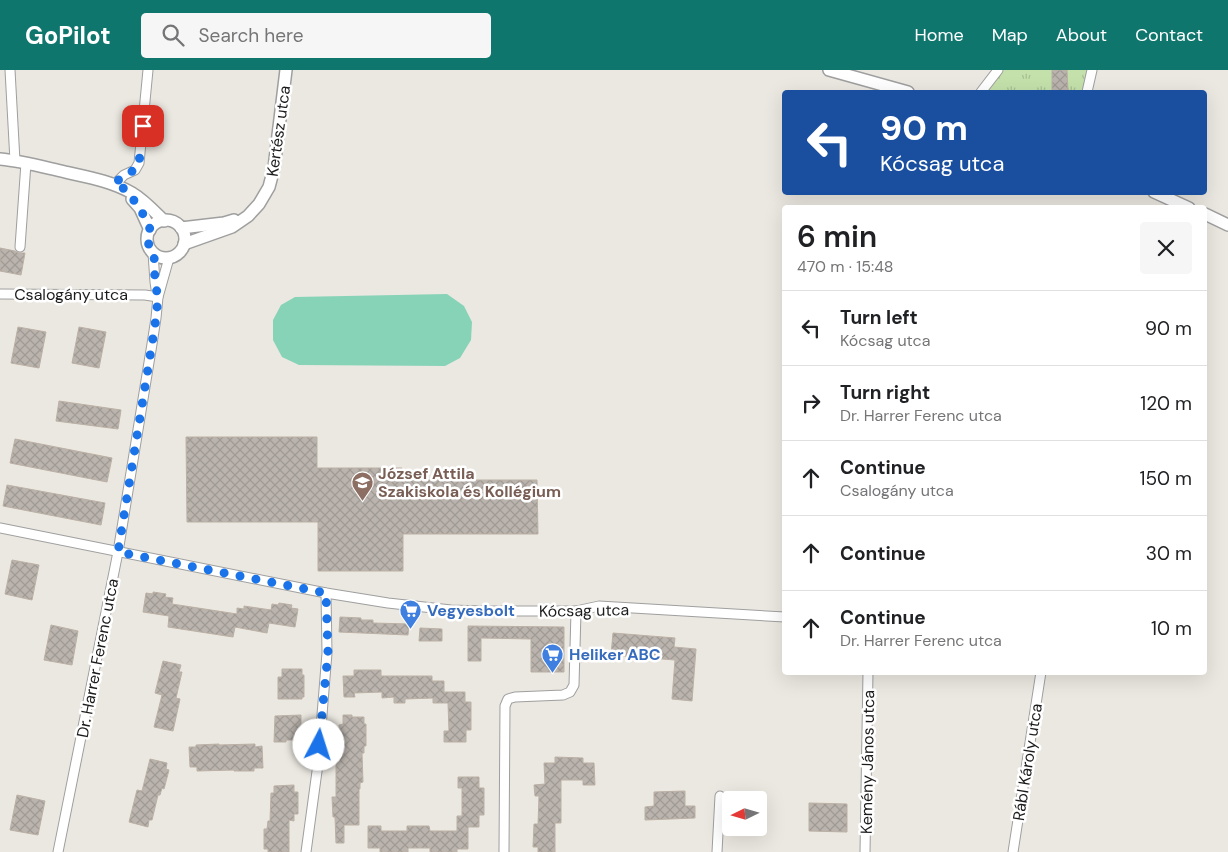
<!DOCTYPE html>
<meta charset="utf-8">
<style>
:root{--surface:#fff;--page:#f6f6f6;--text:#202124;--muted:#757577;--line:#e0e0e0;--accent:#0f766e}
body{margin:0;font-family:"DM Sans",sans-serif;background:var(--page);color:var(--text);height:100vh;display:flex;flex-direction:column;font-size:19px;white-space:nowrap}
*{box-sizing:border-box;margin:0}
p{font-size:16px;color:var(--muted)}
.icon{flex:none;width:28px;height:28px;fill:none;stroke:currentColor;stroke-width:2;stroke-linecap:round;stroke-linejoin:round}
.map{position:relative;flex:1;overflow:hidden}
.details{position:absolute;left:782px;top:135px;width:425px;height:470px;display:flex;flex-direction:column;background:var(--surface);border-radius:5px;box-shadow:0 5px 20px #0002}
.details>*{flex:none}
.banner{position:absolute;left:782px;top:20px;width:425px;height:105px;border-radius:5px;box-shadow:0 5px 20px #0002;background:#1a4fa0;color:#fff;overflow:hidden}
.needle{width:32px;rotate:265deg}
.buttons{position:absolute;left:722px;top:721px;display:grid;gap:10px}
.buttons a{display:grid;place-items:center;width:45px;height:45px;border-radius:5px;background:var(--surface);box-shadow:0 5px 20px #0002;font-size:25px}
.pin{position:absolute;display:grid;place-items:center;width:42px;height:42px;color:#fff;margin:-21px;border-radius:10px;box-shadow:0 2px 8px #0006}
.me{position:absolute;width:55px;margin:-28px;rotate:5deg;stroke-linejoin:round;filter:drop-shadow(0 0 4px #0008)}
.turn{display:flex;align-items:center;gap:18px;height:105px;padding:0 15px;font-size:22px}
.turn .icon{width:65px;height:65px;stroke-width:2.5}
.turn b{display:block;font-size:35px;line-height:42px}
.round{display:grid;place-items:center;flex:none;width:52px;height:52px;border-radius:5px;background:var(--page)}
.overview{display:flex;align-items:center;justify-content:space-between;height:85px;padding:0 15px}
h1{font-size:30px;font-weight:600;line-height:38px}
ul{padding:0;list-style:none}
li{display:flex;align-items:center;gap:15px;height:75px;padding:0 15px;border-top:1px solid var(--line)}
li div{flex:1}
li b{display:block;font-size:19px}
li em{font-style:normal}
header{display:flex;align-items:center;gap:30px;box-sizing:border-box;height:70px;padding:0 25px;background:var(--accent);color:#fff}
header strong{font-size:24px}
nav{display:flex;gap:28px;margin-inline-start:auto;font-size:18px}
.search{width:350px;height:45px;background:var(--page);display:flex;align-items:center;gap:12px;box-sizing:border-box;padding:0 18px;border-radius:5px;color:var(--muted);font-size:19px}
.map>svg:first-child{display:block}
.grass{fill:url(#grass-tufts)}
.pitch{fill:#86d3b8}
.building{fill:url(#building-cross-hatch);stroke:#bbb0a5}
.lines{fill:none;stroke-linecap:round;stroke-linejoin:round}
.minor-casing{stroke:#9f9f9f;stroke-width:11}
.tertiary-casing{stroke:#9f9f9f;stroke-width:14}
.minor{stroke:#fff;stroke-width:9}
.tertiary{stroke:#fff;stroke-width:11}
.route{stroke:#1a73e8;stroke-width:9;stroke-dasharray:0 16.2}
.labels{text-anchor:middle;stroke-width:5;stroke-linejoin:round;paint-order:stroke}
.street-label{font-size:16px;fill:#1b1b1b;stroke:#fff}
.education-label{font-size:16px;font-weight:bold;fill:#785e54;stroke:#fff;text-anchor:start}
.shop-label{font-size:16px;font-weight:bold;fill:#366cbe;stroke:#fff;text-anchor:start}
</style>
<header>
<strong>GoPilot</strong>
<div class="search"><svg class="icon" aria-label="search" viewBox="0 0 24 24"><circle cx="10" cy="10" r="6"/><path d="M15 15l6 6"/></svg>Search here</div>
<nav><a>Home</a><a>Map</a><a>About</a><a>Contact</a></nav>
</header>
<div class="map">
<svg width="1228" height="782" viewBox="0 0 1228 782">
<defs>
<pattern id="grass-tufts" width="24" height="20" patternUnits="userSpaceOnUse" patternTransform="scale(1.25)"><rect width="24" height="20" fill="#c4e1ab"/><path d="M3 7l-1-3M5 7V3M7 7l1-3M15 17l-1-3M17 17v-4M19 17l1-3" fill="none" stroke="#a8c093"/></pattern>
<pattern id="building-cross-hatch" width="8" height="8" patternUnits="userSpaceOnUse" patternTransform="scale(1.25)"><rect width="8" height="8" fill="#bbb4ae"/><path d="M0 0l8 8M0 8l8-8" fill="none" stroke="#a09a95"/></pattern>
</defs>
<rect width="100%" height="100%" fill="#ebe8e1"/>
<path class="grass" d="M1001,0H1090L1084,22H984Z"/>
<path class="pitch" d="M447,224L464,236L472,252L471,270L460,288L445,296L299,295L282,287L273,270V250L281,235L295,227Z"/>
<g class="building">
<path d="M1052,0H1067L1068,22H1052Z"/>
<path d="M0,178L15,181L19,183H25L21,205L0,201Z"/>
<path d="M18,257L46,262L39,298L11,293Z"/>
<path d="M79,257L106,262L99,298L72,293Z"/>
<path d="M59,331L121,340L118,359L56,351Z"/>
<path d="M186,367H317V398H402V410H537L538,464H403V501H318V452H187Z"/>
<path d="M15,369L112,388L107,412L10,393Z"/>
<path d="M7,415L105,433L101,455L3,436Z"/>
<path d="M12,490L39,495L32,530L5,524Z"/>
<path d="M153,522L166,524L165,527L173,528L172,534L237,544V538L244,539V536L271,540L272,534L278,535L279,533L292,535L291,538L298,539L295,557L269,553L267,563L235,557L233,567L168,557L169,546L143,542L146,523L153,524Z"/>
<path d="M340,547L361,548V550H373V553L409,554L408,565L339,562Z"/>
<path d="M51,555L78,561L72,595L44,590Z"/>
<path d="M468,556L564,557V602H531V569L481,568V591H468Z"/>
<path d="M420,558L442,559V571H419Z"/>
<path d="M613,563L675,568L674,577L696,579L692,631L672,629L675,590L611,585Z"/>
<path d="M163,591L181,595L179,602H182L176,628L180,629L173,661L154,657L162,625L155,623Z"/>
<path d="M282,599H302V605H304V627H302V629H278V607H282Z"/>
<path d="M354,600H381V606H432V611H444V622H465V632H471V660H466V672H444V661H449L448,633H433V628L405,629V633H394V627L382,628V622L354,623L355,627H344L343,606H354Z"/>
<path d="M301,645V663H298V670H286V672H274L275,646Z"/>
<path d="M343,645H352V647H364V654H366V676H364V683H362L363,712L360,713V719H359V755H344V773H336L335,747H333L332,727H336V692L339,691V655L343,654Z"/>
<path d="M219,674V675L255,674V677L262,676L263,698H254V701H234V700L197,701V697H190L189,677H196V675Z"/>
<path d="M555,687L583,688V693H594L595,715H583V710H561V753H555V782H538V777H533L534,754H538L539,726H535L534,715L545,714L544,693H555Z"/>
<path d="M150,689L167,693L166,699L169,700L164,719L162,718L160,725H158L152,750H149L148,757L129,752L137,720L142,721Z"/>
<path d="M458,707H479V718H484V745H479V757H468V779H457V782H430V778H408V782H380V778H368V756H381V761H407V756H429L430,761H457V746H462V718H458Z"/>
<path d="M294,715V722H298V744H294V751L289,750V782H268V779H264V759H267L268,751H270L271,723H274V716Z"/>
<path d="M685,721V736H695V748L645,750V737L654,736V722Z"/>
<path d="M17,725L45,731L38,765L10,760Z"/>
<path d="M809,733L847,734V762L809,761Z"/>
</g>
<g class="lines">
<defs>
<g id="minor">
<path d="M10,0L15,91"/>
<path d="M981,22L998,0"/>
<path d="M1087,22L1092,0"/>
<path d="M114,115L124,105L135,100L139,93L148,0"/>
<path d="M20,177L26,93"/>
<path d="M153,183L155,212L157,225"/>
<path d="M0,224L145,225L158,227"/>
<path d="M0,458L326,523L388,533L451,540L483,541H576L599,536L785,547"/>
<path d="M58,782L118,482L152,274L156,248L158,227L169,188"/>
<path d="M306,782L318,694L327,583L326,523"/>
<path d="M504,782L505,636L508,629L515,627L563,625L570,622L574,615L576,541"/>
<path d="M717,782L720,726"/>
<path d="M865,782L868,602"/>
<path d="M1013,782L1041,602"/>
</g>
<g id="tertiary">
<path d="M829,0L908,22"/>
<path d="M0,89C22,91 43,97 65,102C87,107 111,111 132,123C144,130 154,141 164,151"/>
<path d="M1154,122L1189,138"/>
<path d="M132,129L140,138L150,160"/>
<path d="M1205,144L1228,155"/>
<circle cx="166" cy="169" r="19"/>
<path d="M181,158L224,153L234,150"/>
<path d="M184,174L232,157L248,146L259,134L269,117L274,98L286,0"/>
</g>
</defs>
<use href="#minor" class="minor-casing"/>
<use href="#tertiary" class="tertiary-casing"/>
<use href="#minor" class="minor"/>
<use href="#tertiary" class="tertiary"/>
</g>
<g class="lines">
<path class="route" d="M143,56L139,93L135,100L124,105L114,114L125,119L140,138L150,159L148,166V172L150,178L154,183L155,212L158,228L156,248L152,274L118,482L326,523L328,583L319,675"/>
</g>
<defs>
<symbol id="school-pin" viewBox="-11 -11 22 30"><path d="M0 17L-7.5 6A9.5 9.5 0 1 1 7.5 6Z" fill="#8d6e63" stroke="#fff"/><path d="M0-5L7-2L0 1L-7-2ZM-4 1L0 2.5L4 1V4Q0 6-4 4Z" fill="#fff"/></symbol>
<symbol id="supermarket-pin" viewBox="-11 -11 22 30"><path d="M0 17L-7.5 6A9.5 9.5 0 1 1 7.5 6Z" fill="#3f7fe0" stroke="#fff"/><path d="M-6-5.5h2.5l.6 2H6L4.5 2H-2.5L-4.4-4H-6ZM-1.5 3.2a1.3 1.3 0 1 0 .1 0ZM3 3.2a1.3 1.3 0 1 0 .1 0Z" fill="#fff"/></symbol>
</defs>
<g fill-rule="evenodd">
<use href="#school-pin" x="350" y="400" width="25" height="34"/>
<use href="#supermarket-pin" x="398" y="528" width="25" height="34"/>
<use href="#supermarket-pin" x="540" y="572" width="25" height="34"/>
</g>
<g class="labels">
<g class="street-label">
<text transform="translate(278 61) rotate(-82)" y="6">Kertész utca</text>
<text x="71" y="230">Csalogány utca</text>
<text transform="translate(584 540) rotate(-1)" y="6">Kócsag utca</text>
<text transform="translate(97 588) rotate(-79)" y="6">Dr. Harrer Ferenc utca</text>
<text transform="translate(867 692) rotate(-89)" y="6">Kemény János utca</text>
<text transform="translate(1027 692) rotate(-81)" y="6">Rábl Károly utca</text>
</g>
<g class="education-label">
<text x="378" y="409">József Attila<tspan x="378" dy="18">Szakiskola és Kollégium</tspan></text>
</g>
<g class="shop-label">
<text x="427" y="546">Vegyesbolt</text>
<text x="569" y="590">Heliker ABC</text>
</g>
</g>
</svg>
<div class="buttons">
<a><svg class="needle" viewBox="-14 -14 28 28"><path d="M0-13l5 13h-10z" fill="#e53935"/><path d="M0 13l5-13h-10z" fill="#757577"/></svg></a>
</div>
<div class="pin" style="left:143px;top:56px;background:#d93025"><svg class="icon" aria-label="arrive" viewBox="0 0 24 24"><path d="M6 21V4h12l-3 4 3 4H6"/></svg></div>
<svg class="me" style="left:319px;top:675px" viewBox="-20 -20 40 40"><circle r="19" fill="#fff"/><path d="M0-13L10 11 0 6-10 11z" fill="#1a73e8"/></svg>
<div class="banner">
<div class="turn"><svg class="icon" aria-label="left" viewBox="0 0 24 24"><path d="M17 20v-9H6M10 6l-5 5 5 5"/></svg><div><b>90 m</b>Kócsag utca</div></div>
</div>
<section class="details">
<div class="overview"><div><h1>6 min</h1><p>470 m · 15:48</p></div><a class="round"><svg class="icon" aria-label="close" viewBox="0 0 24 24"><path d="M6 6l12 12M18 6L6 18"/></svg></a></div>
<ul>
<li><svg class="icon" aria-label="left" viewBox="0 0 24 24"><path d="M17 20v-9H6M10 6l-5 5 5 5"/></svg><div><b>Turn left</b><p>Kócsag utca</p></div><em>90 m</em></li>
<li><svg class="icon" aria-label="right" viewBox="0 0 24 24"><path d="M7 20v-9h11M14 6l5 5-5 5"/></svg><div><b>Turn right</b><p>Dr. Harrer Ferenc utca</p></div><em>120 m</em></li>
<li><svg class="icon" aria-label="ahead" viewBox="0 0 24 24"><path d="M12 20V5M6 11l6-6 6 6"/></svg><div><b>Continue</b><p>Csalogány utca</p></div><em>150 m</em></li>
<li><svg class="icon" aria-label="ahead" viewBox="0 0 24 24"><path d="M12 20V5M6 11l6-6 6 6"/></svg><div><b>Continue</b></div><em>30 m</em></li>
<li><svg class="icon" aria-label="ahead" viewBox="0 0 24 24"><path d="M12 20V5M6 11l6-6 6 6"/></svg><div><b>Continue</b><p>Dr. Harrer Ferenc utca</p></div><em>10 m</em></li>
</ul>
</section>
</div>
